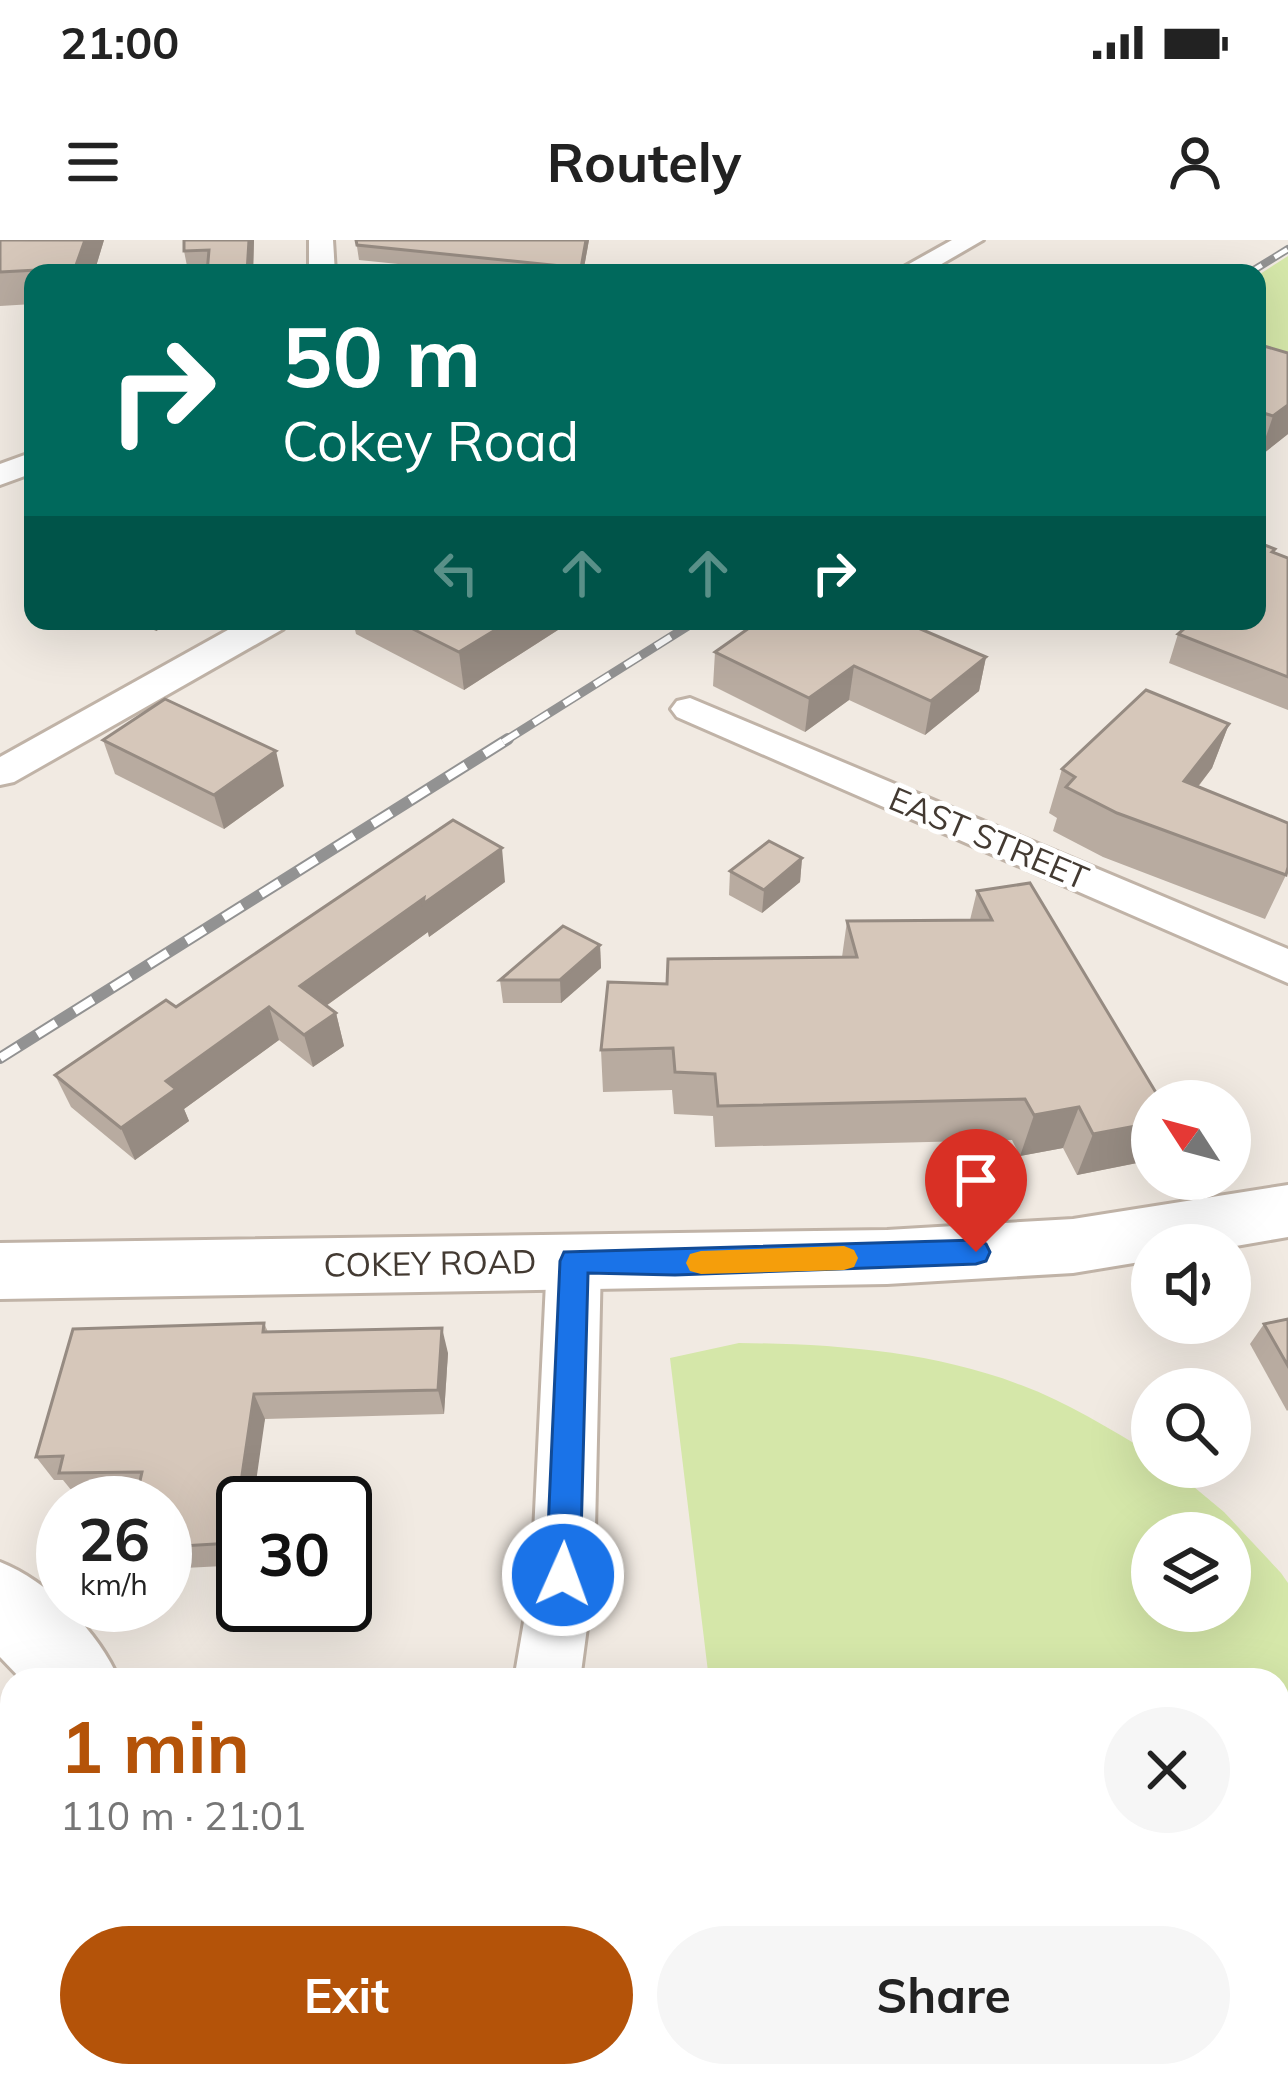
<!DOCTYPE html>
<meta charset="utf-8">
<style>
:root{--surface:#fff;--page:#f6f6f6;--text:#222;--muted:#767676;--accent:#b45309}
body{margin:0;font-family:Mulish,sans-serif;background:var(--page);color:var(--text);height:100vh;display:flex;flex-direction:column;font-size:45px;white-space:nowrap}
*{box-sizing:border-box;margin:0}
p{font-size:39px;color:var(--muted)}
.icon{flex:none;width:66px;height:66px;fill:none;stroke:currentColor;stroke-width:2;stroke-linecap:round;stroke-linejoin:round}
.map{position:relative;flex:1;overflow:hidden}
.drawer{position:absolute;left:0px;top:1428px;width:1290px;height:420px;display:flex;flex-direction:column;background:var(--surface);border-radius:36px 36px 0 0;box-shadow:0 12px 48px #0002}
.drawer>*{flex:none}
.banner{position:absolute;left:24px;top:24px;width:1242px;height:366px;border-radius:24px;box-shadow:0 12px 48px #0002;background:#00695c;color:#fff;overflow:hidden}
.needle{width:78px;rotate:306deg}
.tools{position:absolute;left:1131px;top:840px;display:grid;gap:24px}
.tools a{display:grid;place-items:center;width:120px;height:120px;border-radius:50%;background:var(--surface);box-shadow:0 12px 48px #0002;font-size:60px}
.speed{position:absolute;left:36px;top:1236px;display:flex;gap:24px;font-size:60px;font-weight:700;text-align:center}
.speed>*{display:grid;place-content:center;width:156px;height:156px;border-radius:50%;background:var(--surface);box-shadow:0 12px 48px #0002;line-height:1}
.speed small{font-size:30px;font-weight:400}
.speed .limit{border:6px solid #111;border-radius:18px;background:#fff;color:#111}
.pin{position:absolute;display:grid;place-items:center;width:102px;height:102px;color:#fff;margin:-123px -51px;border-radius:50% 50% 50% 0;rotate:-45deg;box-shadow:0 0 12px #0007}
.pin .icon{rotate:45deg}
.me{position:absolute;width:132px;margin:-66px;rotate:2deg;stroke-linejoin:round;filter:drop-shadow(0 0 9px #0008)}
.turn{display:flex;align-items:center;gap:42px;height:252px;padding:0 60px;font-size:54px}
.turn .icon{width:156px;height:156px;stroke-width:2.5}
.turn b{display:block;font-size:84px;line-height:102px}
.lanes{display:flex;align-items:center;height:114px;padding:0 60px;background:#0003;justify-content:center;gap:60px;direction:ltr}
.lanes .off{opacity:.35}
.round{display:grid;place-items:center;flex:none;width:126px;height:126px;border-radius:63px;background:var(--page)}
.summary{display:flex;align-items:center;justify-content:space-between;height:204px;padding:0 60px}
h1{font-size:72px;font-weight:700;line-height:90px;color:var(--accent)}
.button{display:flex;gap:24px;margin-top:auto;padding:24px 60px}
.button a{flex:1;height:138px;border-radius:72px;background:var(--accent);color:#fff;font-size:48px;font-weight:700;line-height:138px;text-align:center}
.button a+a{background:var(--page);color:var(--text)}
.status{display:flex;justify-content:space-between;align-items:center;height:84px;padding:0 60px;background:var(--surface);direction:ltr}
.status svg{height:33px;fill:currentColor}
header{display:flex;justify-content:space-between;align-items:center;height:156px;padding:0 60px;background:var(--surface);font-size:54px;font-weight:700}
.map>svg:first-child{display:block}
.green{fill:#d5e7a9;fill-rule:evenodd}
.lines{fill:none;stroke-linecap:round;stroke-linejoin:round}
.minor-casing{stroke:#c0b3a7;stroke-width:6}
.tertiary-casing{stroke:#c0b3a7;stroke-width:6}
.minor{fill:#fff;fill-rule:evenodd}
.tertiary{fill:#fff;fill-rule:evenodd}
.rail-far2-casing{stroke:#929292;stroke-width:8}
.rail-far1-casing{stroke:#929292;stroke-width:9}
.rail-casing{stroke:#929292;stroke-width:12}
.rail-far2{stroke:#fff;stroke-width:4.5;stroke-dasharray:15;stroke-linecap:butt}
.rail-far1{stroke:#fff;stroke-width:6;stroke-dasharray:18;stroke-linecap:butt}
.rail{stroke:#fff;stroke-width:8;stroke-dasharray:22;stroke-linecap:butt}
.wall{fill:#b8aba0}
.shaded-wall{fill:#968b82}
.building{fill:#d6c7ba;stroke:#968b82;stroke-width:3}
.route{fill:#1a73e8;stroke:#114b97;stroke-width:3}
.slow{fill:#f59e0b}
.labels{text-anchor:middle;stroke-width:10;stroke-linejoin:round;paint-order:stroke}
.street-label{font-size:33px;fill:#433a32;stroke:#fff}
</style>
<div class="status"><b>21:00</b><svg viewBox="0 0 49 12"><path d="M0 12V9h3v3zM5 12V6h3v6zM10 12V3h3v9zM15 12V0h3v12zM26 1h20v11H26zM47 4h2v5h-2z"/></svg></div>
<header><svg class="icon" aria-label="menu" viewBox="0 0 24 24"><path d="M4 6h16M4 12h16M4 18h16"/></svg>Routely<svg class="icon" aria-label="person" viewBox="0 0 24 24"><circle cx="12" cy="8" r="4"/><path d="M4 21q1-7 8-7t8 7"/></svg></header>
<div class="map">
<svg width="1288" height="1848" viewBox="0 0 1288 1848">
<rect width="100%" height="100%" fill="#f1eae2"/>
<g class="green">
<path d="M1288,16V117L1257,109V36Z"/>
<path d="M739,1103C834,1104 931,1111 1021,1145C1067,1162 1110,1189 1152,1214V1227H1170L1224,1272L1281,1333L1288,1343V1734L1278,1736V1440H709L670,1118ZM1152,1293H1230V1371H1152Z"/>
</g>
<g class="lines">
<defs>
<g id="minor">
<path d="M309,0H333L335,33H309Z"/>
<path d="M952,0H983L926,33H893Z"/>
<path d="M33,212V233L0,245V224Z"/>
<path d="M244,381H288L283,389L14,542L0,545V517Z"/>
<path d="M690,458L1288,709V743L677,477L671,469L677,461Z"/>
<path d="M574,999L593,1005L601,1021L594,1335L580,1440H514L532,1335L547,1021L555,1005Z"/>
<path d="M246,1836H330L325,1848H241Z"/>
</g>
<g id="tertiary">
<path d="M1288,945V997L1230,1007L1152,1005V1020L1073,1033L887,1044L0,1059V1003L887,990L1073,979Z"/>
<path d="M0,1322C48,1341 99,1392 119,1440H22L0,1417Z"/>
<path d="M427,1836H531L536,1848H432Z"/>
</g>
</defs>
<use href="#minor" class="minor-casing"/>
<use href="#tertiary" class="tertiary-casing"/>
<use href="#minor" class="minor"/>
<use href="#tertiary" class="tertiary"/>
<defs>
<path id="rail-far2" d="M1249,33L1288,9"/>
<path id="rail-far1" d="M503,502L696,381"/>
<path id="rail" d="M0,818L508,499"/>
</defs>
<use href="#rail-far2" class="rail-far2-casing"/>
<use href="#rail-far1" class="rail-far1-casing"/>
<use href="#rail" class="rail-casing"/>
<use href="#rail-far2" class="rail-far2"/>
<use href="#rail-far1" class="rail-far1"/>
<use href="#rail" class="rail"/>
</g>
<g class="wall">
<path d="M0,0H104L94,33H33V64L0,66Z"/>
<path d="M184,0H254L253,33H207V30L188,31L184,11Z"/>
<path d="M356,0H589L583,33H486L359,20Z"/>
<path d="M1257,104L1288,194L1259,217L1257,216Z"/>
<path d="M1257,302L1275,309L1274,313L1288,318V470L1169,423L1178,394L1192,381H1257Z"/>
<path d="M135,381H175L156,391Z"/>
<path d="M353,381H572L464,450L356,394Z"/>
<path d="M715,412L986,417L979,451L925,495L849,460L805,492L713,446Z"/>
<path d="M1229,484L1212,528L1198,547L1286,635L1265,679L1103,617L1053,591L1057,578L1049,573L1062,529Z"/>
<path d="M103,500L284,546L224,589L115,534Z"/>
<path d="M802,618L800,642L762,673L729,655L730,631Z"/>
<path d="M505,642L429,697L428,692L326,766L336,773L344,806L313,827L279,800L184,869L189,881L135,920L71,867L55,835L176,767Z"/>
<path d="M977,651L1152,861V920L1077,935L1063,908L1020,916L1012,900L715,907L713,876L674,874L672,850L603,852L601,810L667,744L842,717L847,681L970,680Z"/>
<path d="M600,705L601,728L561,763H503L500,740Z"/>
<path d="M1288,1079V1170L1287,1171L1250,1104L1264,1084Z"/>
<path d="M264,1083L268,1092L448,1113L444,1174L265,1179L243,1263V1325L165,1329V1263L137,1256H76L63,1240H54L36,1217Z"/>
</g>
<g class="shaded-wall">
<path d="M85,0H104L94,33H77L75,28Z"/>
<path d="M249,0H254L253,33H247Z"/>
<path d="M586,0H589L583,33H581Z"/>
<path d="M1288,165V194L1259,217L1273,176Z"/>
<path d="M153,381H175L156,391Z"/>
<path d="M510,381H572L464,450L459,412Z"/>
<path d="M986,417L979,451L925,495L931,461Z"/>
<path d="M854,426L849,460L805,492L809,458Z"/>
<path d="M1229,484L1212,528L1168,585L1184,541Z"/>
<path d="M276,511L284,546L224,589L214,555Z"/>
<path d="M502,608L505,642L429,697L428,692L309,778L300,746L424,658Z"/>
<path d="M802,618L800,642L762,673L764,650Z"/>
<path d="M600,705L601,728L561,763L560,740Z"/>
<path d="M269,767L279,800L184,869L189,881L135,920L121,888L166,841Z"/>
<path d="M336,773L344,806L313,827L304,795Z"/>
<path d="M1079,867L1063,908L1020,916L1034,875Z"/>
<path d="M1152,883V920L1077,935L1093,894Z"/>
<path d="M442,1088L448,1113L444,1174L438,1150Z"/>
<path d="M254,1154L265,1179L253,1263H243V1322L232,1303Z"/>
<path d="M107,1836H132L121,1848H96Z"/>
</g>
<g class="building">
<path d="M0,0H85L75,28L0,32Z"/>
<path d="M184,0H249L247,33H207L209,10L184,11Z"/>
<path d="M356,0H586L581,28L357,5Z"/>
<path d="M1257,104L1288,113V165L1273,176L1260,172L1257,174Z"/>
<path d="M1257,302L1275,309L1272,312L1288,318V437L1178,394L1193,381H1257Z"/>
<path d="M397,381H510L459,412Z"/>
<path d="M759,381H902L986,417L931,461L854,426L809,458L715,412Z"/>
<path d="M1146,450L1229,484L1184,541L1288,583V627L1286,635L1117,573L1066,547L1075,537L1062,529Z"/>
<path d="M165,459L276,511L214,555L103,500Z"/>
<path d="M453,580L502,608L423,664L424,658L300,746L336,773L304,795L269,767L166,841L176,849L121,888L55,835L166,760L176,767Z"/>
<path d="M769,601L802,618L764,650L730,631Z"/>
<path d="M1030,643L1161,861H1152V883L1093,894L1079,867L1034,875L1025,859L718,866L715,834L675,832L673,808L601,810L608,742L667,744L668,719L857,717L847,681L992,680L977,651Z"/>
<path d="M563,686L600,705L560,740H500Z"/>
<path d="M1288,1079V1126L1264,1084Z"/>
<path d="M264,1083L263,1092L442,1088L438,1150L254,1154L232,1303L165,1307V1263H135L142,1232L59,1233L63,1216L36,1217L73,1089Z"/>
<path d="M12,1782V1836H107L96,1848H0V1794Z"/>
</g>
<path class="route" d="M976,1000L986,1004L990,1012L986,1021L976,1024L675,1035L588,1033L580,1335L575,1346L563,1351L551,1346L546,1335L560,1021L564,1012Z"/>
<path class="slow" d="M844,1006L854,1010L858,1018L854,1027L844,1030L701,1034L690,1031L686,1023L690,1014L701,1011Z"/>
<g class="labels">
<g class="street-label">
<text transform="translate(989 598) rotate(23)" y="12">EAST STREET</text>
<text transform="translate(430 1023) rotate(-1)" y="12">COKEY ROAD</text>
</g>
</g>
</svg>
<div class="tools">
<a><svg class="needle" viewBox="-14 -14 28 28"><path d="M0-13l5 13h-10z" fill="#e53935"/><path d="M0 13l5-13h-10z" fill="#767676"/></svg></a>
<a><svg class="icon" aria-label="sound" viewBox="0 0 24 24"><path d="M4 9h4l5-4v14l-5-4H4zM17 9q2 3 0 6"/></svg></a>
<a><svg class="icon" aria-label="search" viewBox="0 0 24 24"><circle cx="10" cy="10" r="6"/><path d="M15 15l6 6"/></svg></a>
<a><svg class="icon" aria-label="layers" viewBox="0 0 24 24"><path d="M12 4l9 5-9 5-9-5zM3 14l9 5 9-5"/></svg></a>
</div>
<div class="speed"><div>26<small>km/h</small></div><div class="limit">30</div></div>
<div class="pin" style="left:976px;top:1012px;background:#d93025"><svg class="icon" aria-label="arrive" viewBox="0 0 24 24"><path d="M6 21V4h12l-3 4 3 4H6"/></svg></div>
<svg class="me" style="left:563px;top:1335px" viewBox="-20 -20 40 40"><circle r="17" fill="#1a73e8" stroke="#fff" stroke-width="3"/><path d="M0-11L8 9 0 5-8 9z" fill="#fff"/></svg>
<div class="banner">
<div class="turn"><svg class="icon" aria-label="right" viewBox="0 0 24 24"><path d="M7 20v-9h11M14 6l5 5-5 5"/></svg><div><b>50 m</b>Cokey Road</div></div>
<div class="lanes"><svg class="icon off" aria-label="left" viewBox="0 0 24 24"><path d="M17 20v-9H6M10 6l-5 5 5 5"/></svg><svg class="icon off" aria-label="ahead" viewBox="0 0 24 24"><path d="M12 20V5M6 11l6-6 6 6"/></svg><svg class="icon off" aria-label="ahead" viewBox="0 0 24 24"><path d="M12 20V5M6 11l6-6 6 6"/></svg><svg class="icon" aria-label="right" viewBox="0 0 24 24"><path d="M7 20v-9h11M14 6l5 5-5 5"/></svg></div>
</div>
<section class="drawer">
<div class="summary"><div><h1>1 min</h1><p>110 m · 21:01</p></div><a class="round"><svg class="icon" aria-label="close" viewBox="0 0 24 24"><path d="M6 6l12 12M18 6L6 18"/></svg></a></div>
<div class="button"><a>Exit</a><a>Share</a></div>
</section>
</div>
